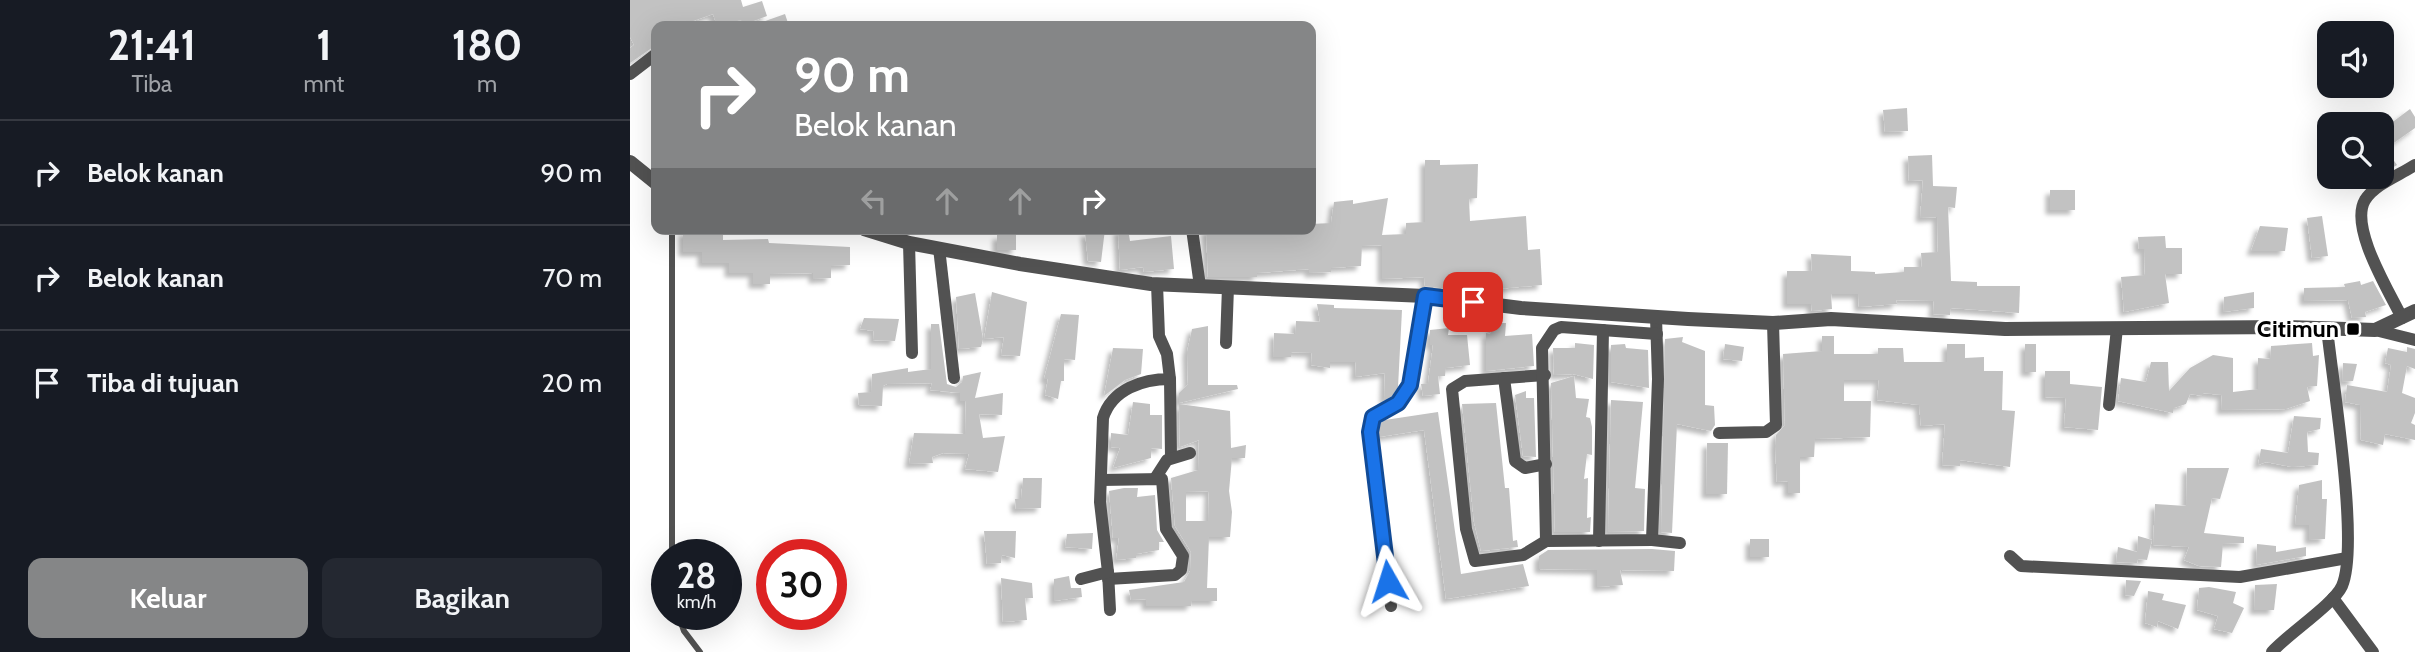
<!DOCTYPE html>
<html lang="id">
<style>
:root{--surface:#171b24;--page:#242831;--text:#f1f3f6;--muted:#9ea1a6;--line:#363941;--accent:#858687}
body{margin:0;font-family:Cabin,sans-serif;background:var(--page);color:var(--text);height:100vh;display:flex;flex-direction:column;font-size:26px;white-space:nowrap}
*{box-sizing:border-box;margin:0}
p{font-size:23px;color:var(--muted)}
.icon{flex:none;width:38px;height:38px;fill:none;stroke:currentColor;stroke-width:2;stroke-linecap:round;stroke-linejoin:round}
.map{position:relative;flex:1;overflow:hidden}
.sheet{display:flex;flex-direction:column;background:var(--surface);width:630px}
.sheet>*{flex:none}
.hud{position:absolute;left:21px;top:21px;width:665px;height:214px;border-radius:14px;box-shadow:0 7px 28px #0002;background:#858687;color:#fff;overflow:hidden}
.tools{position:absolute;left:1687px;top:21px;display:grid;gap:14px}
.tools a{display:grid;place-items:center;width:77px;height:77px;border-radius:14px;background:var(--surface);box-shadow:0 7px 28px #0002;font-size:35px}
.speed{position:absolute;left:21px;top:539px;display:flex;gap:14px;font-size:35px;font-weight:700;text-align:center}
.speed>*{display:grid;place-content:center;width:91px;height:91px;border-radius:50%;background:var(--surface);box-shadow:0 7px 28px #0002;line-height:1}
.speed small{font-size:18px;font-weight:400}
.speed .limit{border:10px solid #d22;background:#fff;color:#111}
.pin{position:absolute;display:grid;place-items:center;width:60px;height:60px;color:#fff;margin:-30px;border-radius:14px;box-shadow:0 4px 10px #0006}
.me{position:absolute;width:77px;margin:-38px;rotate:354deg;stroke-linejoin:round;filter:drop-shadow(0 0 5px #0008)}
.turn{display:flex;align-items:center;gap:24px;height:147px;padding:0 28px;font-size:32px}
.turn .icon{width:91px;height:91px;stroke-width:2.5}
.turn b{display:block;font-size:49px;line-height:60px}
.lanes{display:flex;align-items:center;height:66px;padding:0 28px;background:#0003;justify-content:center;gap:35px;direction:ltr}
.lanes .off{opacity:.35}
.eta{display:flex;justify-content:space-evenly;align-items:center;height:119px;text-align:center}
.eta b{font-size:42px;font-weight:700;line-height:49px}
.cta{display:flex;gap:14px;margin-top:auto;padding:14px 28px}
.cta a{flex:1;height:80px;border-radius:14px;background:var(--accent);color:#fff;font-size:28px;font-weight:700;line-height:80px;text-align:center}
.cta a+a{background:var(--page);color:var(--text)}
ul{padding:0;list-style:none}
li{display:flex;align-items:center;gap:21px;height:105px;padding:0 28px;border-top:2px solid var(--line)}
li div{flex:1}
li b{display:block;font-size:26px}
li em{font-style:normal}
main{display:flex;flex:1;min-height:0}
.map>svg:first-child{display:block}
.building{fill:#c2c2c2;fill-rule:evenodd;filter:url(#shadow)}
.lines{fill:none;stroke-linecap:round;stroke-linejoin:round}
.service{stroke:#525252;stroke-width:6}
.minor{stroke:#525252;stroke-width:12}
.tertiary{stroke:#525252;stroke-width:14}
.route-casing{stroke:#114b97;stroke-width:18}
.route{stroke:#1a73e8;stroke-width:12}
.poi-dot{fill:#000;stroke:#fff;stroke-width:2.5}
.labels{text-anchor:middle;stroke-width:6;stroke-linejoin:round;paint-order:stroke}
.poi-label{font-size:24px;font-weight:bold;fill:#000;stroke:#fff;text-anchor:end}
</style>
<main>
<section class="sheet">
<div class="eta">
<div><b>21:41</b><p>Tiba</p></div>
<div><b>1</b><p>mnt</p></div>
<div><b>180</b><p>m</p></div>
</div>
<ul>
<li><svg class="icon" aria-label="right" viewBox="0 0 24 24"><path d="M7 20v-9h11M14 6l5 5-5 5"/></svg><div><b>Belok kanan</b></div><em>90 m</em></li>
<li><svg class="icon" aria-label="right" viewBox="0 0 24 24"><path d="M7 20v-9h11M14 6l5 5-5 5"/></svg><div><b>Belok kanan</b></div><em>70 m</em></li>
<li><svg class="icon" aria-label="arrive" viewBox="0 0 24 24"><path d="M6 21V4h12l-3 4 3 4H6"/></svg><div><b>Tiba di tujuan</b></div><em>20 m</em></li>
</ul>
<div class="cta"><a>Keluar</a><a>Bagikan</a></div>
</section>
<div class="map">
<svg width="1785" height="652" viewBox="0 0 1785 652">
<defs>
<filter id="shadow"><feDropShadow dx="-4.5" dy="4.5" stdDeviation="2" flood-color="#0004"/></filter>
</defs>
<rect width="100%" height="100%" fill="#fff"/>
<g class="building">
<path d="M0,0H111L113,7L132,1L137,16L113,25L111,20L87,26L83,14L49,26H26V45L0,63V48L4,45L0,37Z"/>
<path d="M155,14L159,26H124V25Z"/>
<path d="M1277,108L1278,131L1255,132L1253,110Z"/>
<path d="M1780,109L1785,117V128L1758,147L1752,138V130Z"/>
<path d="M1752,144L1767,165L1752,174Z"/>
<path d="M1302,155L1303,186L1327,187L1325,208L1318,207L1321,281L1347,282V286H1390L1389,313L1321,308L1320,315L1303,314L1304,301L1266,300L1267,304L1229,307L1228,294H1201L1202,309L1182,311L1181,304H1157V271H1182L1181,254L1221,256V271L1245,272V274L1274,272V267H1292L1291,253L1308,252L1307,217L1290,218L1293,180L1279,181L1278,156Z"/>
<path d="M795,160H810V165L848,164L847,198L839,199L840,221L896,216L898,250L910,249L912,285L857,290V285L826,287L827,290L795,286L794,277L752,279V245L732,246L731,266L701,268V272L679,273V269L627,273V277H578L576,229H627L628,233L681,229V224L701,223L704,202L723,200V204L758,198L752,235L776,234V223L795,222Z"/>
<rect x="1420" y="190" width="25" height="20"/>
<path d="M1692,216L1698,256L1682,258L1677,218Z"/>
<path d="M1630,226L1658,228L1655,251H1621Z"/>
<path d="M93,229V240L138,239L139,243L220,247V265L201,266V278L183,279V273L140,274V284H123V273H99V263H72V252H53V231Z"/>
<path d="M465,229H475L471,262L458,261L455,232L465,233Z"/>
<path d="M488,229H498L500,241L541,236L544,269L514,272L513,267L490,270Z"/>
<rect x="367" y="235" width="19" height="15"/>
<path d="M1535,236L1536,248H1552V274H1535L1539,303L1494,312L1491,277L1515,275L1514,249H1509L1508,237Z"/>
<path d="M1730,281L1731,285L1743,281L1756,305L1735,312L1736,317L1722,318L1718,300L1674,301V288L1715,287L1714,284Z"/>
<path d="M362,292L397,302L390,356L371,355L374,337L354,339Z"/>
<path d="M1624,292V308L1593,312L1594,297Z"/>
<path d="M345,293L353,339L351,347L329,349L326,297Z"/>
<path d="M687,304L704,305V308L772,310L768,387L762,396L754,401L755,373L725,377L726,362H700V368L681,365L682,353L661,352V357H643L644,333L665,334L666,321L690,322Z"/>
<path d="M431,314L449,315L445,360L434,359V381H431L428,399L415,395L418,379H414Z"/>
<path d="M234,318L269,319L265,341L243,340L244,331L230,329Z"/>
<path d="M864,323H876L875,336L902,334L904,366L856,371V333L860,334Z"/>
<path d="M301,324H309L317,384L326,387L332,382L333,376L351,372L345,398L373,393L372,415L349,414L353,438L375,436L368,472L335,469L339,454L313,453L302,457L303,463L279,464L284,433L335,434L336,401H330V393L300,390L302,383L257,384L253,386L252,406L229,405L228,393L241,392L242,374L278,368V372L301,369Z"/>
<path d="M578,326V385H607L608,389L549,403V393L558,384L557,352L562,329Z"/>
<path d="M819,328L818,335H837L840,365L816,368L815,376H808L810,394L793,396L791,384L798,383L803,345H800V330Z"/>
<path d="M1192,336H1204V354H1248V348H1273L1274,362H1317V344H1335V358L1354,357V371H1373L1372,410L1385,411L1380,467L1330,460V466L1312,465L1315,424L1291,426L1289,405L1247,400L1249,380H1214V401H1241L1240,437L1185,439L1184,457H1170V493H1158V481L1147,482L1145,446L1146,435L1155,425L1153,354L1192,351Z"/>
<path d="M1053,337L1052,342L1075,351V405L1084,406L1085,425L1081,431L1047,424L1042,533L1031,532L1035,339Z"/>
<path d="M945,343L964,345L963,379L943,374L924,375L923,348H945Z"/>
<path d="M1682,343L1683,356L1689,355L1687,386L1677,387L1680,401L1656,409L1591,410L1592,395L1573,393V396L1560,394L1556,404L1544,408L1543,413L1488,401L1491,378L1516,382L1521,362H1538L1539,391L1560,368L1583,355L1603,358V392L1628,389V358L1640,359L1641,346Z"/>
<path d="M995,344L996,348L1018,350L1019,388L981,382V345Z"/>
<path d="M1095,344L1114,347L1112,361L1093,359Z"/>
<rect x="1395" y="344" width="11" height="28"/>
<path d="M1777,347L1785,349V369L1777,366L1772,393L1785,398V413L1781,423L1785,425V440L1755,434L1753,445L1731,440L1730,405L1715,402L1717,385L1757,392L1761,365L1755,363L1758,348L1777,352Z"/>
<path d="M483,348L513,349L511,374L495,380L474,396Z"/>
<path d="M1713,363L1727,364L1723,381L1712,382Z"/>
<path d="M1415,371H1440V384L1472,387L1468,430L1434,427L1436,398L1415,397Z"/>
<path d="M944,376L946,398L959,399L956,417L960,418L962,427V455L957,454L954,479L958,478L957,518L961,517L960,532H925L921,383Z"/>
<path d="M896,391V398H904L906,457L893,456L885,395Z"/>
<path d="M981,400L1013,402L1005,488L1015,489L1014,531L978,532Z"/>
<path d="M503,402L520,404V415H532V449L521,448V458L483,468L490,448L481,447V433L498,435Z"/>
<path d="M866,403L875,488H879L883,541L887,540L888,547L851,551L844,522L832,404Z"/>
<path d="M549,404L600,411L601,448L616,445L615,458H602L599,491L602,512L600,537H579L577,588H587V601H562L561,606H516V599L501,600L499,590L554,582L560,571L561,552L545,526L541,478L568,470L569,440L550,447ZM579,491L578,521H556V492Z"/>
<path d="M808,412L831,574L893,564L899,586L816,599L794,430L749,437V432L751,423L755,420Z"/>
<path d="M1664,416L1691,418L1690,429L1677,432L1678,452L1689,453L1688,465L1662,467L1636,462L1628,465L1631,449L1658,453Z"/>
<path d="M1077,443H1098L1097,494H1076Z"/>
<path d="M1557,468H1599L1590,499L1582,498L1574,533L1614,537V543L1593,544L1591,567L1569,566L1554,560L1559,547L1523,545L1525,504L1556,506Z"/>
<path d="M393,478H412L411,508L386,509L385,499H391Z"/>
<path d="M1692,480V499H1697L1695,539L1679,540V525H1665L1669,485Z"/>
<path d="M494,488H508L507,497L525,495L527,530L534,542H529V550L506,554V558L486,560L489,538H483L479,491Z"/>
<path d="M354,531H386L385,558L372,555L371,563L357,564Z"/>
<path d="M463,533L462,549L435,547L437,534Z"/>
<path d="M1508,536L1522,540L1517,560L1508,559L1507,563L1486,562L1488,547L1507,552Z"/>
<rect x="1120" y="539" width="19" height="18"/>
<path d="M1627,544L1646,546V552L1676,547V556L1626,565Z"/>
<path d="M1022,549L1045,551L1044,571L990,570L993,585L967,587V570L909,569V556L918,550Z"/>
<path d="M439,576L441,588H451L452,597L424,601V579Z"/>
<path d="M371,578L402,583L403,598H395L397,620L373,622Z"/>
<path d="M1496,580L1511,581L1504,596L1495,595Z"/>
<path d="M1647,584L1644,610H1624L1625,585Z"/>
<path d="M1579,587L1606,592L1603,603L1614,608L1602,633L1584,629L1588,616L1567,610L1569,588Z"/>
<path d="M1518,591L1534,594L1532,600L1556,605L1548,629L1528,621L1527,627L1515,623Z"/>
</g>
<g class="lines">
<g class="service">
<path d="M42,555V229"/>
<path d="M48,614L54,631L70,652"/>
</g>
<g class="minor">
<path d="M0,74L26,54"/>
<path d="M562,229L570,286"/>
<path d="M279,243L282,353"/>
<path d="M309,248L324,378"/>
<path d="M1772,318C1759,291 1719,227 1735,200C1745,184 1770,175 1785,165"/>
<path d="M1745,330L1785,340"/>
<path d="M596,343L598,287"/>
<path d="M915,375L835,381L822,389L836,529L845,561L893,555L916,541L1022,540L1028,379L1026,317"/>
<path d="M874,378L885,461L895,468L916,464"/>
<path d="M540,379L541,458"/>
<path d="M1479,405L1487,328"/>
<path d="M1089,433L1136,432L1146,425L1143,323"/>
<path d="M526,477L537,460L560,453"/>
<path d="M471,480L532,479L536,529L553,556L551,570L545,575L478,579"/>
<path d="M1022,540L1050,543"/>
<path d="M916,541L912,348L924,330L931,327L1027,334"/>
<path d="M969,541L973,330"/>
<path d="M1380,556L1391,566L1610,577L1717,558"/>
<path d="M478,572L480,610"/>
<path d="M451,579L478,572L470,502L473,418C482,389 513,379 540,379L537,354L529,336L527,284"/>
<path d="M1703,598L1743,652"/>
<path d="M761,606L740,432L743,417L768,403L780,385L795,308V296"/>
<path d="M1642,652C1658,634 1704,604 1712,586C1730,545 1702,379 1697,328"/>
</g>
<g class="tertiary">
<path d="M0,162L26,183"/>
<path d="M234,229L279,243L390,264L521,284L795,296L891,308L1058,319L1143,323L1201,319L1375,329L1658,327L1745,330L1785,311"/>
</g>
</g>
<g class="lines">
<defs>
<path id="route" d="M758,581L740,432L743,417L768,403L780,385L795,296L843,302"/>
</defs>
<use href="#route" class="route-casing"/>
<use href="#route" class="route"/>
</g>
<rect class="poi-dot" x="1716" y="322" width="14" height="14" rx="3.5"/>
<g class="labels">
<g class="poi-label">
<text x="1709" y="337">Citimun</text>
</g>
</g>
</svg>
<div class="tools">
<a><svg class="icon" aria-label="sound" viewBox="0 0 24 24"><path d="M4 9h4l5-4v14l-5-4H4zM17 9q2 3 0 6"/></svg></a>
<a><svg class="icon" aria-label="search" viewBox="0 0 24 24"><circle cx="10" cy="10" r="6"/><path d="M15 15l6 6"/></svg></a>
</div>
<div class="speed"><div>28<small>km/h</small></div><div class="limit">30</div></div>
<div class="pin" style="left:843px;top:302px;background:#d93025"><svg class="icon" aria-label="arrive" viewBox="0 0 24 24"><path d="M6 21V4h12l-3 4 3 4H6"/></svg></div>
<svg class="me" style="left:758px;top:581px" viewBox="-20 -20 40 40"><path d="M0-17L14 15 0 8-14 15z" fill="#1a73e8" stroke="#fff" stroke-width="4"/></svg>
<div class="hud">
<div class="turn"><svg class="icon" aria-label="right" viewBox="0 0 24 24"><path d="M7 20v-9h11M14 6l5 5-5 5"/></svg><div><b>90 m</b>Belok kanan</div></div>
<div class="lanes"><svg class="icon off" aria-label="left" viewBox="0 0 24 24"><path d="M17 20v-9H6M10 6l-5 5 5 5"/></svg><svg class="icon off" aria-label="ahead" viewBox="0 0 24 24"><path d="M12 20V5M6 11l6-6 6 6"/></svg><svg class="icon off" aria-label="ahead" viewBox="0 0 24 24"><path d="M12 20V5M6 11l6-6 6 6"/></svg><svg class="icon" aria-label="right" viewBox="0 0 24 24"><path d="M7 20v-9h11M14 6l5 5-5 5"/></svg></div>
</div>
</div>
</main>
